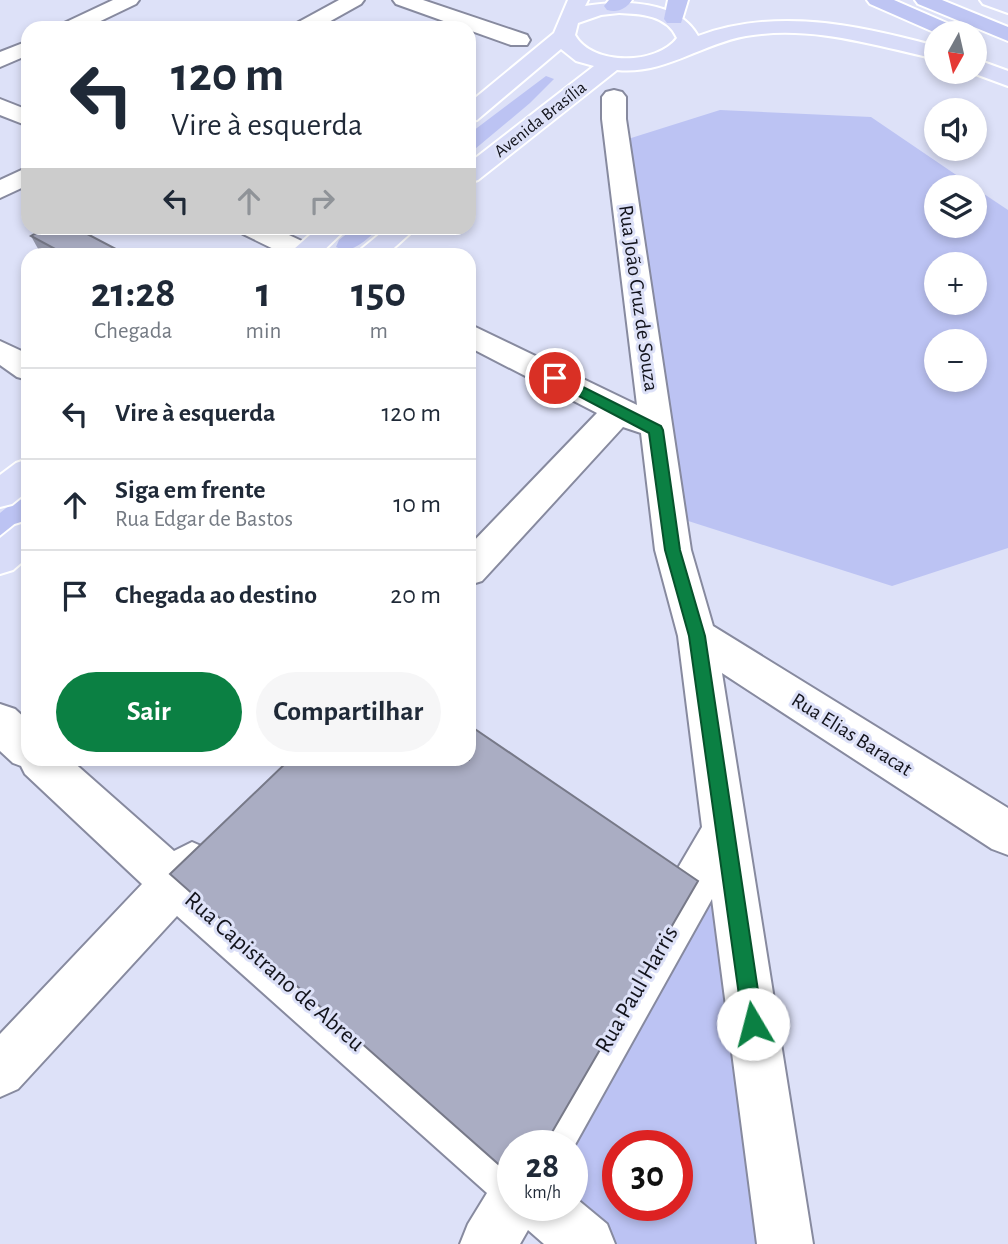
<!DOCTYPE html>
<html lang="pt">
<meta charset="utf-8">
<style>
:root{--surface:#fff;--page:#f6f6f7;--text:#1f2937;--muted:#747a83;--line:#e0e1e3;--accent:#0b8043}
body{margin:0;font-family:"Alegreya Sans",sans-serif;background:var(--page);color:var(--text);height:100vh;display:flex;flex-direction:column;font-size:26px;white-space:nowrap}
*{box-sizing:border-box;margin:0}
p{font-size:23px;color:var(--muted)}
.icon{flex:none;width:38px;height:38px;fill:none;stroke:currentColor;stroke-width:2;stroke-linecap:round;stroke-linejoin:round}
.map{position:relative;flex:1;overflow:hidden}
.drawer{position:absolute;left:21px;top:248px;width:455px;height:518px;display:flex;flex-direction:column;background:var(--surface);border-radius:21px;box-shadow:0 4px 10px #0003}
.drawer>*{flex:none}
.top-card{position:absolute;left:21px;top:21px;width:455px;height:214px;border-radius:21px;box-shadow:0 4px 10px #0003;background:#fff;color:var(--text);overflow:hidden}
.needle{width:46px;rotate:188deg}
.controls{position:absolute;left:924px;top:21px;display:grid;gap:14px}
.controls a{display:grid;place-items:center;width:63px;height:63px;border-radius:50%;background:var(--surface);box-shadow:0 4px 10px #0003;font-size:35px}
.speed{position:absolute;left:497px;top:1130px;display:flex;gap:14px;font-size:35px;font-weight:700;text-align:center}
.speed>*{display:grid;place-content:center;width:91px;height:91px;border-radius:50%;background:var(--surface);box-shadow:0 4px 10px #0003;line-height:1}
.speed small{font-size:18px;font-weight:400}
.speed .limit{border:10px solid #d22;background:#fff;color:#111}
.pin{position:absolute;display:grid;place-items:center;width:60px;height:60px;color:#fff;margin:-30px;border:4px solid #fff;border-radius:50%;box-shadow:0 2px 7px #0007}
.me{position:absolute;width:77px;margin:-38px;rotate:352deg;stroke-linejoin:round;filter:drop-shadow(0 0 5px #0008)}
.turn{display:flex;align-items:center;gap:24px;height:147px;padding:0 35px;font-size:32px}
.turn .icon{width:91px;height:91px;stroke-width:2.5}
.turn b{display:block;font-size:49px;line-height:60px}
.lanes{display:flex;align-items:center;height:66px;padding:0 35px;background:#0003;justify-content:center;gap:35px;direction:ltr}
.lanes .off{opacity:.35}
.eta{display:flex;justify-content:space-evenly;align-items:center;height:119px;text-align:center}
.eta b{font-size:42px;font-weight:700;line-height:49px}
.cta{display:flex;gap:14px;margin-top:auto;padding:14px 35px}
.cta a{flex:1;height:80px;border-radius:42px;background:var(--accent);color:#fff;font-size:28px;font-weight:700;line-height:80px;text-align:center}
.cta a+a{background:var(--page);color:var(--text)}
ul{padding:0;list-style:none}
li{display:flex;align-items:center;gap:21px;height:91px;padding:0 35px;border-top:2px solid var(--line)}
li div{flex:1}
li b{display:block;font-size:26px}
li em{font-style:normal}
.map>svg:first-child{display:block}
.green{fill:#bcc3f3;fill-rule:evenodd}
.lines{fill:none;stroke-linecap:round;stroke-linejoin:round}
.minor-casing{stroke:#878a9f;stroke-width:4}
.major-casing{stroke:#fff;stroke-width:4}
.highway-casing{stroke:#fff;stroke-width:4}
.minor{fill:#fff;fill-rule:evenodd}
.major{fill:#d8dcf8;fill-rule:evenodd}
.highway{fill:#bec5f3;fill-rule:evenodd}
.wall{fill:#9295a8}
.building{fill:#aaadc3;stroke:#777988;stroke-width:2}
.route{fill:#0b8043;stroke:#07532c;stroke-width:2}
.labels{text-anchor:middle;stroke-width:6;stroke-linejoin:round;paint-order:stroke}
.far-street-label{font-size:18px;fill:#12131b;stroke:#dde1f8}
.street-label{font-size:21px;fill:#12131b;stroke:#dde1f8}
.near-street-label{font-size:24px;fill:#12131b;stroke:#dde1f8}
</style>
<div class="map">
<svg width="1008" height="1244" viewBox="0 0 1008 1244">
<rect width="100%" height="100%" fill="#dde1f8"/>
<g class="green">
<path d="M546,76L554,79L530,103L469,154V134Z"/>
<path d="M720,110L871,117L974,187H936V226H975V188L1008,210V548L892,586L682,519L628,139ZM936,264H975V303H936ZM936,341H975V380H936Z"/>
<path d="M354,228H380C367,238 353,256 336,247L339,240Z"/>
<path d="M28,490V518L0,541V513Z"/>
<path d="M723,846L768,1244H617L570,1206L572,1146H548ZM618,1146H677V1206H618Z"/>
</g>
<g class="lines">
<defs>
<g id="minor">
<path d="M113,0H139L136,4L86,28H58L62,24Z"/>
<path d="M339,0H364L361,4L318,28H291L295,24Z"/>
<path d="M393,0H423L527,35L530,40L527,45H511L396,4Z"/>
<path d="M28,41V55L0,67V52Z"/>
<path d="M614,90L622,92L626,97V119L691,550L713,626L1008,808V855L992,849L722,673L813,1244H757L712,899L572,1150V1146H518L526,1127L702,827L678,636L655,550L641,433L623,427L482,581L469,585V546L597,413L469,347V324L637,405L602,119V97L606,92Z"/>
<path d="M0,99L28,110V126L0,115Z"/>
<path d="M28,167V185L0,198V180Z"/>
<path d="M240,228H274L321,250L325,256H288L243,234Z"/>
<path d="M0,341L28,354V380L17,377L0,365Z"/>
<path d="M0,704L15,709L28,721V760H71L174,851L192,842L208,849L215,865L208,881L516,1146H513V1206H572V1195L607,1224L615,1244H544L528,1230L520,1244H460L468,1224L487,1193L177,916L18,1089L0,1097V1034L142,884L25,774L21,766L13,763L0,751Z"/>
</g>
<g id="major">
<path d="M568,0H588L585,6C623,0 678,0 698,36C776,7 859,25 936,46V59C873,45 811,25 746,36C701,44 664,75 617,70L478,180L469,183V163L594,66L576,61L561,49L477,120L469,122V103L554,33ZM619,13C641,14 667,15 677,38C657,65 592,66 575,35L578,23L601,15Z"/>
<path d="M980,0H1008V13L983,4Z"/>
<path d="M975,59L1008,71V86L970,72H975Z"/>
<path d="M318,228H347L318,256H286Z"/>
<path d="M387,228H416L385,256H353Z"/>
<path d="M28,459V491L12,504L0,507V475L16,463Z"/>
<path d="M28,522V557L13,570L0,574V538L15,526Z"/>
</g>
<g id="highway">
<path d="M609,0H632C626,9 618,13 607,10L604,6Z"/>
<path d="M668,0H688L681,23H667L664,19Z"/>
<path d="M867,0H894L956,27L960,31L936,33L870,4Z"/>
<path d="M915,0H942L1008,27V41L918,4Z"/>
</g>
</defs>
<use href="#minor" class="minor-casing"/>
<use href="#major" class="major-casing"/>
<use href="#highway" class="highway-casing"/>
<use href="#minor" class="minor"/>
<use href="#major" class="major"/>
<use href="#highway" class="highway"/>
</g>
<path class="wall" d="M31,236L129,256H42Z"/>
<g class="building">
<path d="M45,228H76L129,256H68L31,236Z"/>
<path d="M469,725L698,881L544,1146H513V1177L170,874L289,760H469Z"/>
</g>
<path class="route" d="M555,373L661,426L663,430L680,550L705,636L763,1024L760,1031L753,1034L746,1031L743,1024L689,636L665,550L649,433L550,381V375Z"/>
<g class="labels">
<g class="far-street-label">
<text transform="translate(540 119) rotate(-38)" y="6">Avenida Brasília</text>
</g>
<g class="street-label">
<text transform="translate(639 298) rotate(82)" y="7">Rua João Cruz de Souza</text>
<text transform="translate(852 734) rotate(32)" y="7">Rua Elias Baracat</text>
</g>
<g class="near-street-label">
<text transform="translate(275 971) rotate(41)" y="8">Rua Capistrano de Abreu</text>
<text transform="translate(636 989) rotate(-60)" y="8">Rua Paul Harris</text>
</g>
</g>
</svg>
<div class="controls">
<a><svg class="needle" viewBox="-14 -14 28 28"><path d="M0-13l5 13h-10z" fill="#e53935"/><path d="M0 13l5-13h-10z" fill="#747a83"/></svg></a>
<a><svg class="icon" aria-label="sound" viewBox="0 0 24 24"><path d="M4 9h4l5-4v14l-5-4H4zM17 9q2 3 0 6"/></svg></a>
<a><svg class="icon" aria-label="layers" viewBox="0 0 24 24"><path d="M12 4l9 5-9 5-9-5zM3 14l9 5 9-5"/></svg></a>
<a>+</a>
<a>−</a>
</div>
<div class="speed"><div>28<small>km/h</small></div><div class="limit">30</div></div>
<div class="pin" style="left:555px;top:378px;background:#d93025"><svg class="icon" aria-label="arrive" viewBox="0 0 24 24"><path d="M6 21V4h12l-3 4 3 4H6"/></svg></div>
<svg class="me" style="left:753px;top:1024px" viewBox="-20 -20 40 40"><circle r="19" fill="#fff"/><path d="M0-13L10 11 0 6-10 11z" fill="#0b8043"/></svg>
<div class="top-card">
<div class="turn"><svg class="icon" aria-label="left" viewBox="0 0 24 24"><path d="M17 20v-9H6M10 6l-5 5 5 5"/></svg><div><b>120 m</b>Vire à esquerda</div></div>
<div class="lanes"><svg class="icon" aria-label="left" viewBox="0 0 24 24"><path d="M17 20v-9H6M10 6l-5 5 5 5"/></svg><svg class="icon off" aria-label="ahead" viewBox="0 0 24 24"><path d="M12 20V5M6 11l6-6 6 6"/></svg><svg class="icon off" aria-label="right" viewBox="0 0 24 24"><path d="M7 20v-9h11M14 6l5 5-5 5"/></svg></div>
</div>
<section class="drawer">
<div class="eta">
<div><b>21:28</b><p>Chegada</p></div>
<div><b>1</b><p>min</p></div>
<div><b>150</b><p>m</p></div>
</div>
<ul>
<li><svg class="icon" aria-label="left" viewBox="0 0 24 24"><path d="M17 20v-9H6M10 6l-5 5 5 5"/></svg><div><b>Vire à esquerda</b></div><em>120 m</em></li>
<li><svg class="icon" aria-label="ahead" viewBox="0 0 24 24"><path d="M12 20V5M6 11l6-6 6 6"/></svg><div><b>Siga em frente</b><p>Rua Edgar de Bastos</p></div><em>10 m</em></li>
<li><svg class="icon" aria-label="arrive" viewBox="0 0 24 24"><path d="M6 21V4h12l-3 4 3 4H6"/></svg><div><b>Chegada ao destino</b></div><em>20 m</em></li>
</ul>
<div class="cta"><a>Sair</a><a>Compartilhar</a></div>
</section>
</div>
